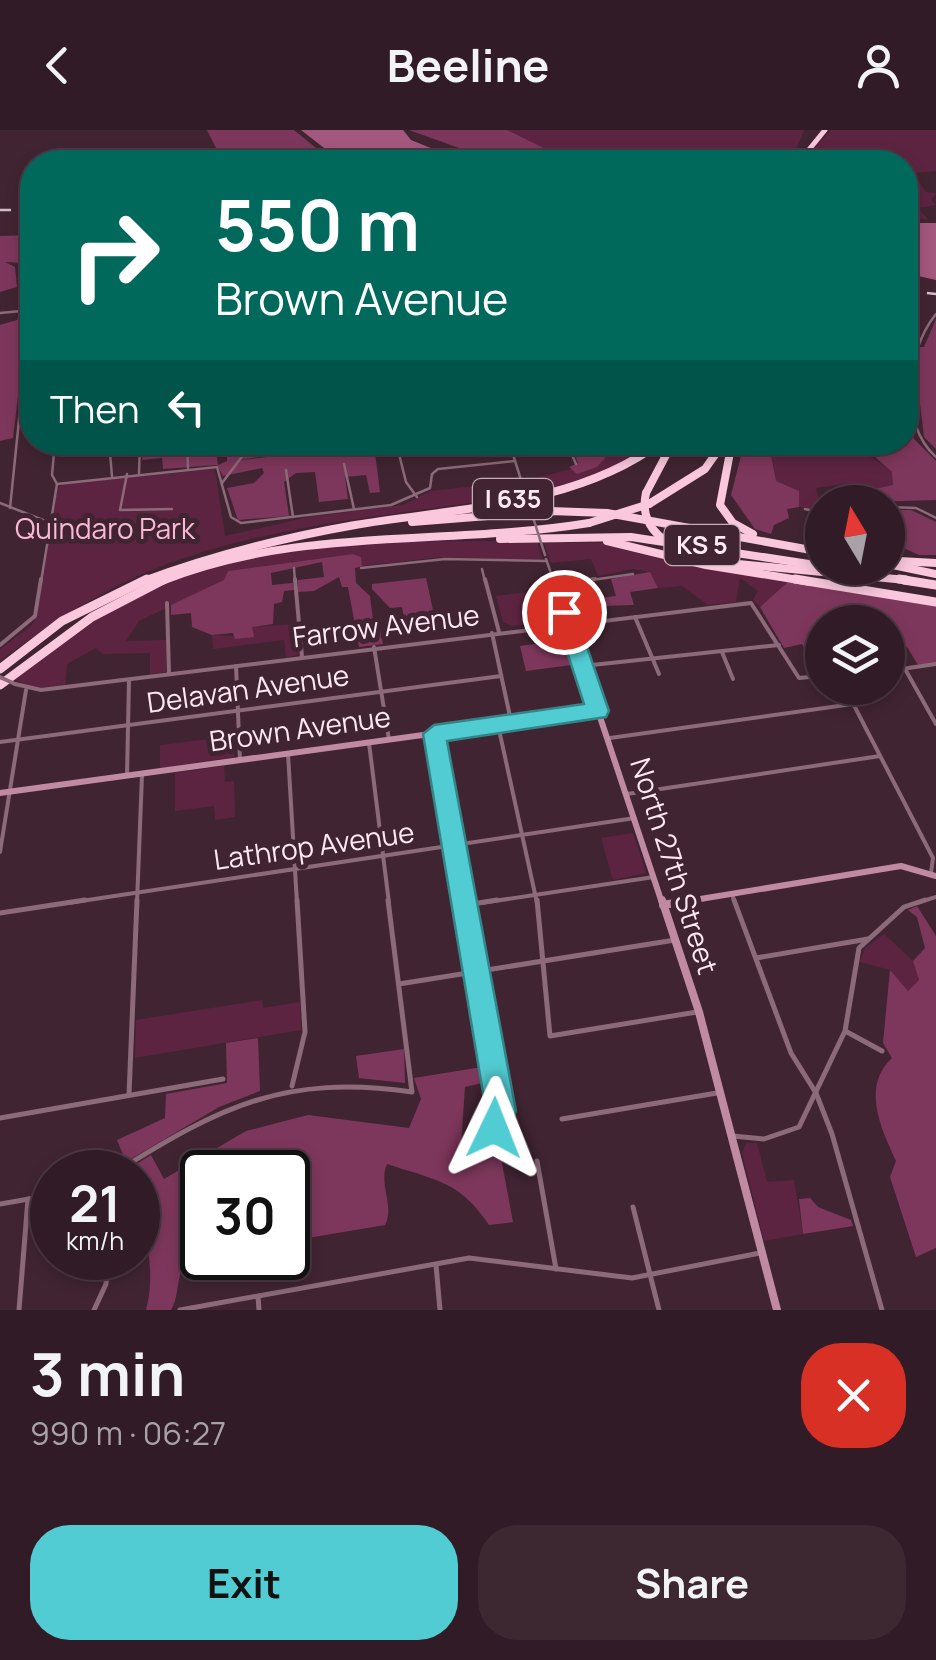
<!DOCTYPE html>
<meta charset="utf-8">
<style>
:root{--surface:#311b26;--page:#3d2832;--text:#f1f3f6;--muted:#a8a1a7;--line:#4c3943;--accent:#51ccd2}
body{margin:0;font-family:Manrope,sans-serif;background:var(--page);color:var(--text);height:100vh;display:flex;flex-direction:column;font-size:38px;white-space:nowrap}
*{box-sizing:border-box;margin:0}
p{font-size:32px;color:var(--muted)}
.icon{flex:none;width:55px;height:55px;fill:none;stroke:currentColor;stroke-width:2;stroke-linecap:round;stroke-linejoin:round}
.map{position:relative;height:1180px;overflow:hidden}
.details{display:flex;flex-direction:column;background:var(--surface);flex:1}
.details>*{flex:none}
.top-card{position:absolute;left:20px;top:20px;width:898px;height:305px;border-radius:40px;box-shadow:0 5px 15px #0003,0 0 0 2px var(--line);background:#00695c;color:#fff;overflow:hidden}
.needle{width:65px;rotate:350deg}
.fabs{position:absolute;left:805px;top:355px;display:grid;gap:20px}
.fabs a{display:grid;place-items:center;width:100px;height:100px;border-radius:50%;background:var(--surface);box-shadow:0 5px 15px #0003,0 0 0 2px var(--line);font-size:50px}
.speed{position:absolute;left:30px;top:1020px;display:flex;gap:20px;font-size:50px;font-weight:700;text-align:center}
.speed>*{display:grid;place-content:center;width:130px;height:130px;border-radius:50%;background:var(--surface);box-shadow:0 5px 15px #0003,0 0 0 2px var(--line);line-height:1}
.speed small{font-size:25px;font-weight:400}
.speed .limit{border:5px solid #111;border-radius:15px;background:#fff;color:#111}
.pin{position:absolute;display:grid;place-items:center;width:85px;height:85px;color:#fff;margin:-42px;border:5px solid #fff;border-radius:50%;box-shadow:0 2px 10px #0007}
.me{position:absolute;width:110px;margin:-55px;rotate:2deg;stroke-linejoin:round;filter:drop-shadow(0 0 8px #0008)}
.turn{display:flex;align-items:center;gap:35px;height:210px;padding:0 30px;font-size:45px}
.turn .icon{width:130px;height:130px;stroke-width:2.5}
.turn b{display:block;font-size:70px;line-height:85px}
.then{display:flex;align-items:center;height:95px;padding:0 30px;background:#0003;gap:20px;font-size:38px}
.round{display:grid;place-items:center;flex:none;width:105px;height:105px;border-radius:40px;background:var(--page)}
.overview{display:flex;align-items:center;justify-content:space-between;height:170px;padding:0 30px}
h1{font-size:60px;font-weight:700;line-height:75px}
.primary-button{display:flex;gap:20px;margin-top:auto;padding:20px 30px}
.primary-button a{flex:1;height:115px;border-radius:40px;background:var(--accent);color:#111;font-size:40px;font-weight:700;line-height:115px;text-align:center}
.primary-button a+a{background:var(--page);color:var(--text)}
header{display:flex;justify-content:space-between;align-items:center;height:130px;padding:0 30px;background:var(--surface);font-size:45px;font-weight:700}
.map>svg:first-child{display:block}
.green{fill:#5d2442}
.forest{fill:#7e375c}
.water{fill:#a3587d}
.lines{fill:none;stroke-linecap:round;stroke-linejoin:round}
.street-far2{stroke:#8c6a79;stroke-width:2.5}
.street-far1{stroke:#8c6a79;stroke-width:4}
.street{stroke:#8c6a79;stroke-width:5}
.secondary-far1{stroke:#c18aa3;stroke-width:6}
.secondary{stroke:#c18aa3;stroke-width:8}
.highway-far2{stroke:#fac7dd;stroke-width:5}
.highway-far1{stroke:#fac7dd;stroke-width:8}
.highway{stroke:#fac7dd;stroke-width:9}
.rail{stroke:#d3bdc7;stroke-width:2.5;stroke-dasharray:11 11;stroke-linecap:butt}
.street-bridge-far1{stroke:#8c6a79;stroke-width:2.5}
.street-bridge{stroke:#8c6a79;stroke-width:4}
.highway-bridge{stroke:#fac7dd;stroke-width:8}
.route{fill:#51ccd2;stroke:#358588;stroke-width:2.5}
.labels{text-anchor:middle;stroke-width:10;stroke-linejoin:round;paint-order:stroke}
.shield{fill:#412432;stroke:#c5aeb8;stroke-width:2.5}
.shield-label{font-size:25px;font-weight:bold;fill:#fde9f2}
.park-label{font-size:28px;fill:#f9b8d6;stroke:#412432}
.street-label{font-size:28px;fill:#fde9f2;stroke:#412432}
</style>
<header><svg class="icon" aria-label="back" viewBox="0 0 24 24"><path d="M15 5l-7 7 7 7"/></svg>Beeline<svg class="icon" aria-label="person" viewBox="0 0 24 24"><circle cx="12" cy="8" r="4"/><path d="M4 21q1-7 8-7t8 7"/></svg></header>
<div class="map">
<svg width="936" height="1180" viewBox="0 0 936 1180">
<rect width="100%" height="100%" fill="#412432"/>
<g class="green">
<path d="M507,0H804L791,32H786L785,27L770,25L776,32H567L611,30L546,19Z"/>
<path d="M831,0H936V41L913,43L926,62L936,63L931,70L936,75L918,78L928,89H910L905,85L910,74L905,32H802Z"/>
<path d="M619,313H654L606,342L530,364L525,351L597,332L610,326Z"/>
<path d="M780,313C823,313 858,312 892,342L894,355L859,362L852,353L816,358L822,381L799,377V361L776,351L770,320Z"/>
<path d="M215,339L225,406L309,387L403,375L431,361L518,351L522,365C402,385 271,393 157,438C99,461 49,494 0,531V519L31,496L37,486L57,359L63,354Z"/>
<path d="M537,411L542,429L532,430L440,427L362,436L361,427L353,424L228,441L225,450L171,475L166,472V478L139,491L126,511L166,510V542L150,544V523L103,524L96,518L67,534L65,555L34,559L14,549C63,512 111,475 168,451C283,403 415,413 537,411Z"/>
<path d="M544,412L604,413L789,451L760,477L753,470L758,461L740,448L736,472L708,475L682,456L658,458L650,442L633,439L598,446L591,429L551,433Z"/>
<path d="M550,459L558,492L512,496L503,492L496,466Z"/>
<path d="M297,494L298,525L286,527L284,510L213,519L212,505L253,507L252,497Z"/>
<path d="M235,606L234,627L160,638V615Z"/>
<path d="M224,636L225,652L234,651L235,687L215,690L214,676L175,681V643Z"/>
<path d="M633,703L646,743L613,750L601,708Z"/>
<path d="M884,804L913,831L919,850L908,861L890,840L860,832L865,818Z"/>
<path d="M262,870L263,878L300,872L301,900L135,928L136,890Z"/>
<path d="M746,1013H757L767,1052L794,1050L803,1104L764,1111L742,1023Z"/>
</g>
<g class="forest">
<path d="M207,0H294L333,32H203L217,20Z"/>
<path d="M409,0H507L546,19L612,30L498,32Z"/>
<path d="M32,105V140L24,133L5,132L15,137L17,157L0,162V106Z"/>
<path d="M32,182V238L21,241L13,308L0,311V195L17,190L20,183Z"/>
<path d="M905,187L920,190L908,211L913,217H924L936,189V319L924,307L918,257L905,245Z"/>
<path d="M905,260L914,309L936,331V370L865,372L859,362L893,355L892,342L874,326L838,313L905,312Z"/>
<path d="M164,313H215L218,335L227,331V313H348L233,331L374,315L380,362L370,363L366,345L345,347L348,369L319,372L315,342L296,343L284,352L289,386L238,390L227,358L254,353L264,343L262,338L223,346L217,335L163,339L162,328L142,330L143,316Z"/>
<path d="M512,313H619L597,337L577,344L569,337L578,333L571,316L518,322Z"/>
<path d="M780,313L770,320L776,351L799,361V377L787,379L789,388L774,395L771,404L755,399L731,365L744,314Z"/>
<path d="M888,380H911L936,392V425H919L897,415L888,420Z"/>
<path d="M353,424L361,427L362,436L355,438L356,453L370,466L373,490L379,494L383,514L359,517L348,457H342L339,447L314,461L298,462V450L324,447L322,432L271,443L272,455L293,453L294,460L284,461L282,472L274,474L273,494L252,497L254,507L235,509L233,503L212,505L192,497L191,483L171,485V475L224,450L228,441Z"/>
<path d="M650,442L658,458L630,462L634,475L566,477L564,472L616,466L611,449Z"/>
<path d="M426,448L435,489L405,493L402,477L390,478L372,459V454Z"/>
<path d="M789,451L936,475V533L918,535L907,517L888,519V492H822V528L810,529L802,514L784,518L760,477Z"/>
<path d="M571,509L579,534L526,541L520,516Z"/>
<path d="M917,776L936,806V1118L916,1127L890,1047L896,1031C881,998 861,957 892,928L883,913L890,840L908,861L919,850L913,831L925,818L917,787L908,780Z"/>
<path d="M258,908L260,961L219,977L126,1032L117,1010L165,988L166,964L227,953L226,913Z"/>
<path d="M404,919L405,953L359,948L356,926Z"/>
<path d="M488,936L491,951L465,957L461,1015L493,1009L508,1012L502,1033L513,1092L489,1095C460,1051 435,1050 387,1034C378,1055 395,1075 385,1095L296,1110L295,1095H288V1042H202L204,1128L186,1131C175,1149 180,1165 171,1180H146C159,1132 138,1089 138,1042L128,1039L151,1025L164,1049L246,1001L308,985L409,998L421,969L414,948Z"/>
<path d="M810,1068L818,1077L851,1090L853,1096L803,1104L799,1069Z"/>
</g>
<g class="water">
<path d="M301,0H403L411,10L465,32H342Z"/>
<path d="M905,93H936V150L905,143Z"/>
</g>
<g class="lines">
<g class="street-far2">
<path d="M24,136L32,147"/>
<path d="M28,181L32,165"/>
<path d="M0,183L32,180"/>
<path d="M936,184C906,221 898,293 936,327"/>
<path d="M109,312L112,346"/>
<path d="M187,312L188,338"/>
<path d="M396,312L406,352L417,367"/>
<path d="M509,312L522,353"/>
<path d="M376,314L395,312"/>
<path d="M513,325L569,318L576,334"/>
<path d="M344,334L354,379"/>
<path d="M286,340L293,387"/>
<path d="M139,343L140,312"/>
<path d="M127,344L120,380L172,379"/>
<path d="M222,353L253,312"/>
<path d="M57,354L217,337L231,387L241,393L391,375L430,358L432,344L438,339L515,331"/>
<path d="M0,373L48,392"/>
<path d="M888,377L916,378L936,388"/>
<path d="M890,377L901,394"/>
<path d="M10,378L24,241"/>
<path d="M805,379L822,383"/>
<path d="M546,429L554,452"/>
<path d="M294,438L295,452"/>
<path d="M361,438L445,429L547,431"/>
<path d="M482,439L485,452"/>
<path d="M41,452L57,354L52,345L55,312"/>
<path d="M578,452L633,444"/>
</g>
<g class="street-far1">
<path d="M295,449L302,527"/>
<path d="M485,449L499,502"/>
<path d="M553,449L598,581"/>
<path d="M555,455L595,449"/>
<path d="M167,473L169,544"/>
<path d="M635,487L659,544"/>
<path d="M492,503L511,591"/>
<path d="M0,515L35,486L41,449"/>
<path d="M374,517L389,610"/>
<path d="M722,522L733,549"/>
<path d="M236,536L240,630"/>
<path d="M583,536L779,515"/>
<path d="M905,539L936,594"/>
<path d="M888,541L936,534"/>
<path d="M15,554L41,560L751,473L799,548L822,546"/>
<path d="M845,558L933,728L931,743"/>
<path d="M498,595L537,773"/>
<path d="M434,604L464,773"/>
<path d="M610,608L853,574"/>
<path d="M0,612L501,546"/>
<path d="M369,613L389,773"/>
<path d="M288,624L297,773"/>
<path d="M127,646L129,550"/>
<path d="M627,664L880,626"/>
<path d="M0,722L26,560"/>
<path d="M732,764L735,773"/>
<path d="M68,773L635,688"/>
<path d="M137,773L142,645"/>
<path d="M481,773L654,747"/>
<path d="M917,773L936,767"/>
</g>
<g class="street">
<path d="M464,770L501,981"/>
<path d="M537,770L550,906L697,882"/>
<path d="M734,770L791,923L816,963L832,1004L882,1180"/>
<path d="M466,775L497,770"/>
<path d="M0,783L85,770"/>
<path d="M756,828L868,809"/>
<path d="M399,854L675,810"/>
<path d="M847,902L882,921"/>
<path d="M292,956L305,902L297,770"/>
<path d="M129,965L137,770"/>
<path d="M501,981L512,995L505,1007L494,998Z"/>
<path d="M0,988L223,949"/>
<path d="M562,989L717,963"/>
<path d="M733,1006L764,1009L799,997L845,901L859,818L904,777L925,770"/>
<path d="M537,1031L556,1139"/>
<path d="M116,1042C221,976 285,944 412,962L388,770"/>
<path d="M0,1074L52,1065"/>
<path d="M633,1077L659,1180"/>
<path d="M436,1135L440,1180"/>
<path d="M258,1166L259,1180"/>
<path d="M19,1180L28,1069"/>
<path d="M94,1180L106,1154L108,1128"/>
<path d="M180,1180L469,1128L632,1148L760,1123"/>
</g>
<g class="secondary-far1">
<path d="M0,663L598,581L662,773"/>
<path d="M676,773L901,736L936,746"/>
</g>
<g class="secondary">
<path d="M662,770L699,882L777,1180"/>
<path d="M663,775L692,770"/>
</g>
<path class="highway-far2" d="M799,32L825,0"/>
<g class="highway-far1">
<path d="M732,312L720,375L733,393L753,404"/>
<path d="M646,363L673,312"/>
<path d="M649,374L705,339L724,312"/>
<path d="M412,392L550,381L607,383L822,422"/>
<path d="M500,409L631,407L822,436"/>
<path d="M607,411L706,435L811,452"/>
<path d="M899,431L936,433"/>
<path d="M728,433L906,450"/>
<path d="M888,434L936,444"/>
<path d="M904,450L916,452"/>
<path d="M141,452C211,426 281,408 355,395C456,378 576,376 661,312"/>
<path d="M159,452C301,395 441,417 589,393"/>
</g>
<g class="highway">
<path d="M795,449L936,472"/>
<path d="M899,449L906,450"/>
<path d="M904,450L936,455"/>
<path d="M0,539L62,491L147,449"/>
<path d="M0,555L92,487L165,449"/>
</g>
<g class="rail">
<path d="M0,80H32"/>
<path d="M905,161L936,164"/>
</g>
<path class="street-bridge-far1" d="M522,353L545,425"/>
<path class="street-bridge" d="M0,547L15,554"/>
<g class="highway-bridge">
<path d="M646,363C639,393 659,409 683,423"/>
<path d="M589,393L649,374"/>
</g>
</g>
<path class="route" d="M564,475L575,482L609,581L606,587L447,611L516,981L505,1009L494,1013L484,1009L479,998L486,981L423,604L434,595L584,574L554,482Z"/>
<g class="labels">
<g class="shield">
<rect x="473" y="349" width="80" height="40" rx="8"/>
<rect x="664.5" y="395" width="75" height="40" rx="8"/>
</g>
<g class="shield-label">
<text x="513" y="378">I 635</text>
<text x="702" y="424">KS 5</text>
</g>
<g class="park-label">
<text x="105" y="409">Quindaro Park</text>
</g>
<g class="street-label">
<text transform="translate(386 496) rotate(-7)" y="10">Farrow Avenue</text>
<text transform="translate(248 559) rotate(-8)" y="10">Delavan Avenue</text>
<text transform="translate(300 599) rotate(-8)" y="10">Brown Avenue</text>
<text transform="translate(314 716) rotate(-8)" y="10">Lathrop Avenue</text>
<text transform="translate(674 736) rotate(72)" y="10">North 27th Street</text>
</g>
</g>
</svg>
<div class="fabs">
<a><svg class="needle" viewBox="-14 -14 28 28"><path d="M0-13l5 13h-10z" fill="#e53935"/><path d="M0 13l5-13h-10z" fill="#a8a1a7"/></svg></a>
<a><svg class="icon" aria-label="layers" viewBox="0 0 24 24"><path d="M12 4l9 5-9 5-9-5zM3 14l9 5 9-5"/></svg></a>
</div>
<div class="speed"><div>21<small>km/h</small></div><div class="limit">30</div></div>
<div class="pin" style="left:564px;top:482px;background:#d93025"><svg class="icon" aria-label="arrive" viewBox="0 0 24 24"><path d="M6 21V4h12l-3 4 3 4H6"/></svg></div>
<svg class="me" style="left:494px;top:998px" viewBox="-20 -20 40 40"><path d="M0-17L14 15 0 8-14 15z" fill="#51ccd2" stroke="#fff" stroke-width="4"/></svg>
<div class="top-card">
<div class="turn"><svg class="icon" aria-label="right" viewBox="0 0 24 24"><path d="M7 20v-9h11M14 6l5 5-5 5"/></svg><div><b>550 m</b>Brown Avenue</div></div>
<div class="then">Then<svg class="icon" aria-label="left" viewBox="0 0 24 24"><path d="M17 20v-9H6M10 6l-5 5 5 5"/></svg></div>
</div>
</div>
<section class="details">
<div class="overview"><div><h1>3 min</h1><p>990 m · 06:27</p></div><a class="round" style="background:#d93025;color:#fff"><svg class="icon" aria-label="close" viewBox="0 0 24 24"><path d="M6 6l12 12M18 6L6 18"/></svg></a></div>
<div class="primary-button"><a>Exit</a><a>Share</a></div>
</section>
